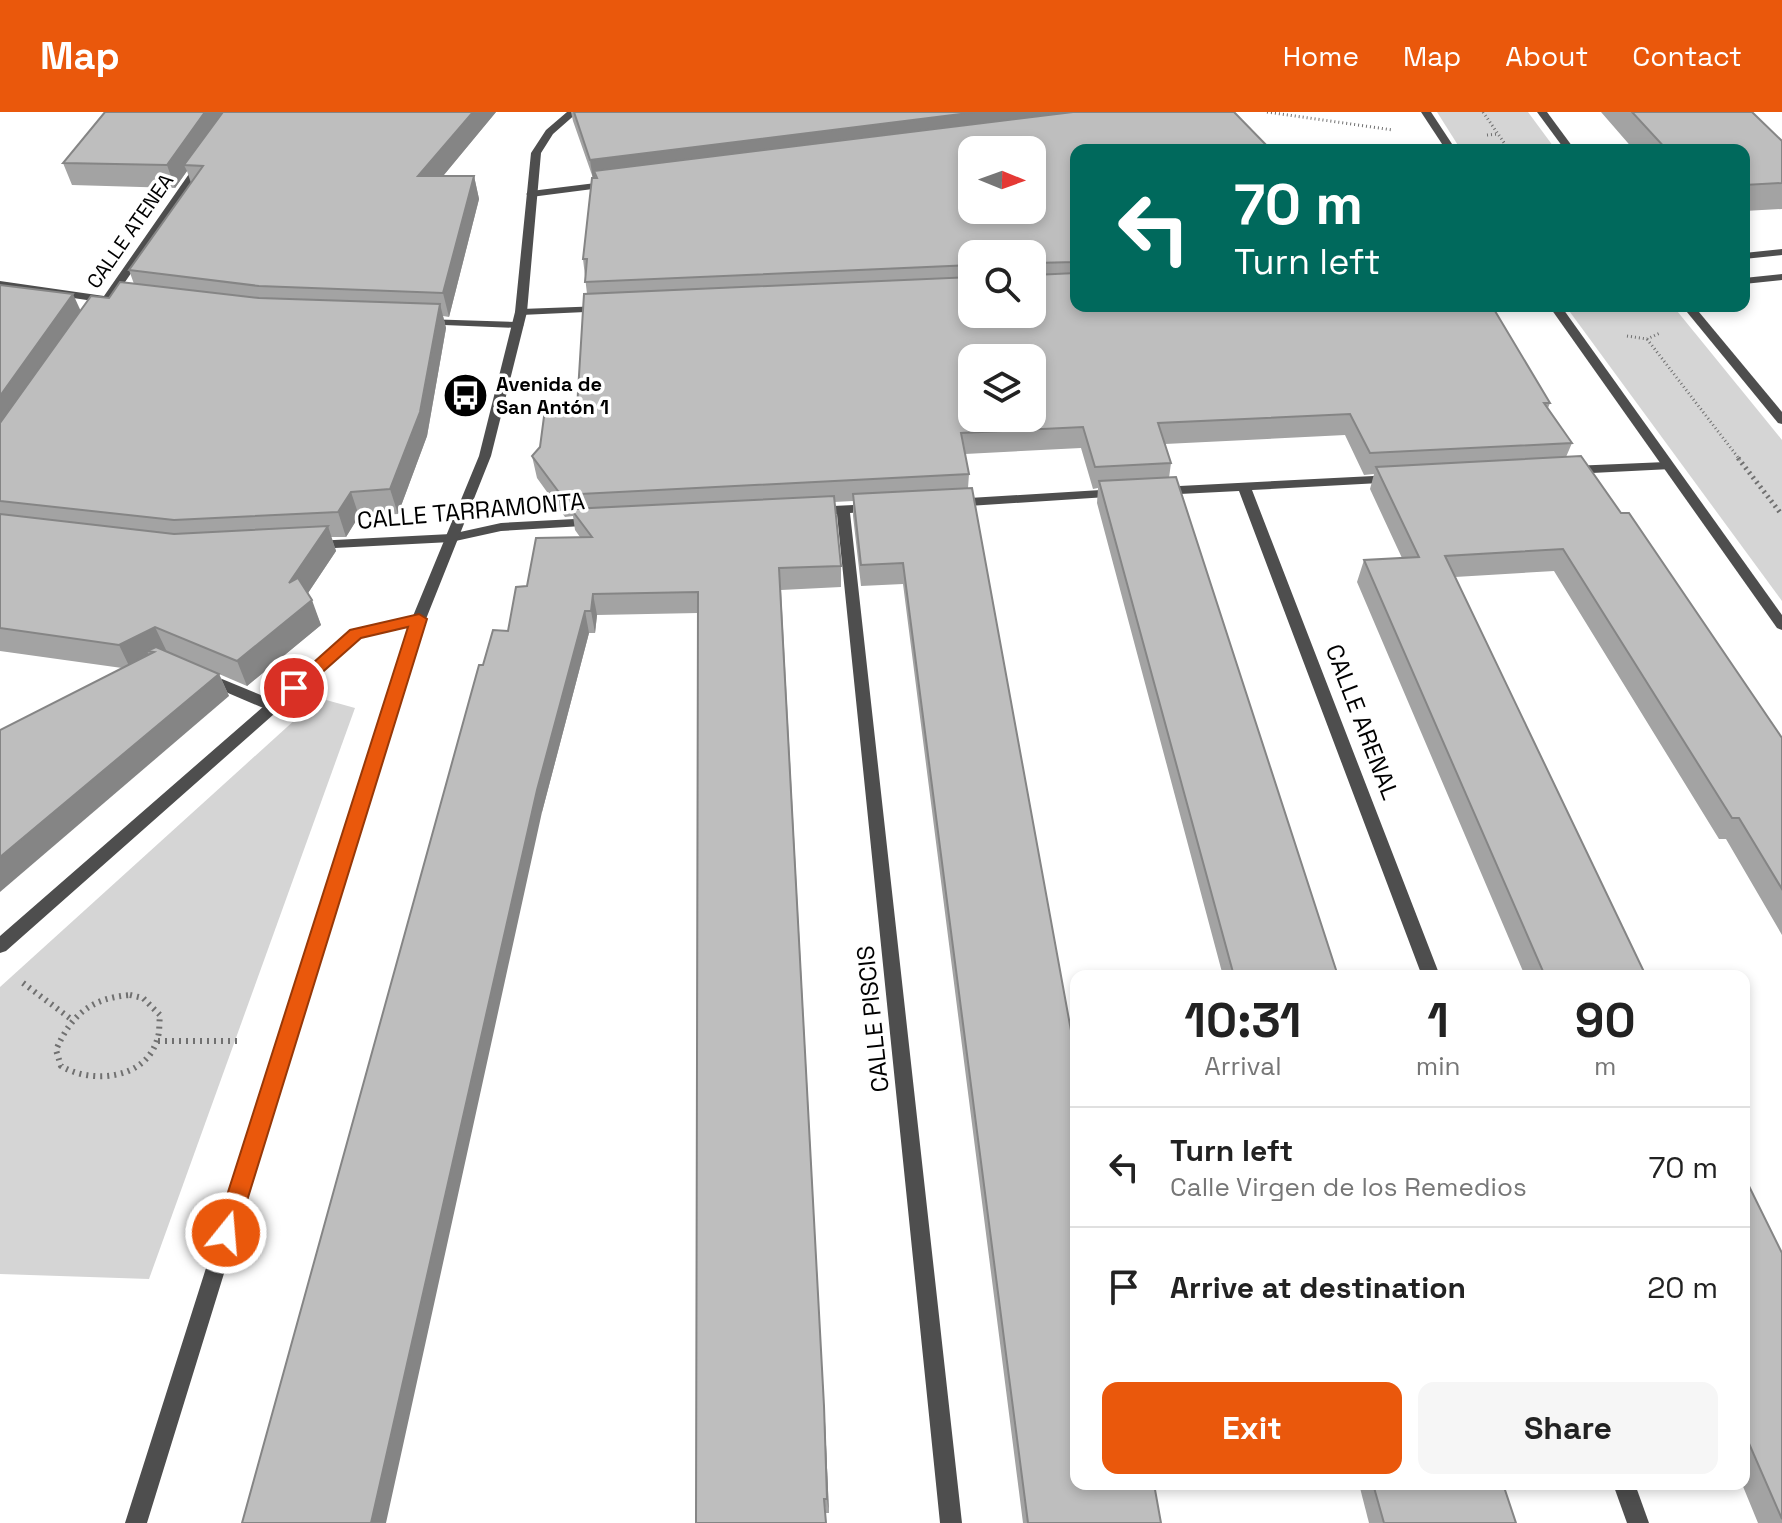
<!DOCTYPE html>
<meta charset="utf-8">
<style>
:root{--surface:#fff;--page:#f6f6f6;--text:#222;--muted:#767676;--line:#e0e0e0;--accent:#ea580c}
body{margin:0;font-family:"Space Grotesk",sans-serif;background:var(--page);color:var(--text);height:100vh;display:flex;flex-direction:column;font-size:30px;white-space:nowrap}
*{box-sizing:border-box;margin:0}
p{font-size:26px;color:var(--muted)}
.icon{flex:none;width:44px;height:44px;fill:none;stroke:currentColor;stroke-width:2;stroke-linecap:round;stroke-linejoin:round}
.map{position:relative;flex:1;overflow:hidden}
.details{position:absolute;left:1070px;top:858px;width:680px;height:520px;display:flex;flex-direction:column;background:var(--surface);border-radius:16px;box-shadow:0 4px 12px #0003}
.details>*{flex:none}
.banner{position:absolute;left:1070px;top:32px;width:680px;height:168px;border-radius:16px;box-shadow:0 4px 12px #0003;background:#00695c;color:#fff;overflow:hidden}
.needle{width:52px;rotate:91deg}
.buttons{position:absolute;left:958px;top:24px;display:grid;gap:16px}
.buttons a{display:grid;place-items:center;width:88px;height:88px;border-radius:16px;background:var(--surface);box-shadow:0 4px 12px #0003;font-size:40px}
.pin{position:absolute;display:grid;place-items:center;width:68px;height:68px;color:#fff;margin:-34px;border:4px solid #fff;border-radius:50%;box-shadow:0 2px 8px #0007}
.me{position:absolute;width:88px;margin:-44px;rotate:17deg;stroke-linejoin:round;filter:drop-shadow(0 0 6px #0008)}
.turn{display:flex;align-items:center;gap:28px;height:168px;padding:0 32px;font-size:36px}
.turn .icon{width:104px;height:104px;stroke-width:2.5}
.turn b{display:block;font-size:56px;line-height:68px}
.eta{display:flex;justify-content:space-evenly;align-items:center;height:136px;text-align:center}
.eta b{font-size:48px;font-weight:800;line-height:56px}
.action{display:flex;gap:16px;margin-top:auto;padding:16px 32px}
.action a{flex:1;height:92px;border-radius:16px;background:var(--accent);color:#fff;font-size:32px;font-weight:800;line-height:92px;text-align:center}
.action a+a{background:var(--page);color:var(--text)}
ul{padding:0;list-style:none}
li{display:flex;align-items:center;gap:24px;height:120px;padding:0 32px;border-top:2px solid var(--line)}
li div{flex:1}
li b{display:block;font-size:30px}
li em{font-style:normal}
header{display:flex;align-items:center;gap:48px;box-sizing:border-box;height:112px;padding:0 40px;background:var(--accent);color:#fff}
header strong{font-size:38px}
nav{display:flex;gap:44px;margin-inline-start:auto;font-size:28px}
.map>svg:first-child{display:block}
.green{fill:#d5d5d5}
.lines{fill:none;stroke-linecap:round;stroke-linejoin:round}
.path-far2{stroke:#707070;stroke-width:3;stroke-dasharray:1 3;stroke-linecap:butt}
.path-far1{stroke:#707070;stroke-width:5;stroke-dasharray:2 4;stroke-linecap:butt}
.path{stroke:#707070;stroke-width:6;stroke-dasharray:2 5;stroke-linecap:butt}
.pedestrian{fill:#4e4e4e;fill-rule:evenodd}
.minor{fill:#4e4e4e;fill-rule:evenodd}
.tertiary{fill:#4e4e4e;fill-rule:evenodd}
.wall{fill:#a3a3a3;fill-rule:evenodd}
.shaded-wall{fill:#858585}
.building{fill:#bebebe;stroke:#858585;stroke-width:2;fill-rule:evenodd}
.route{fill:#ea580c;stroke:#983908;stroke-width:2}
.labels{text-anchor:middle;stroke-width:7;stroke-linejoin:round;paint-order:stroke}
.far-street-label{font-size:20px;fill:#000;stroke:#fff}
.far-poi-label{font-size:20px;font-weight:bold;fill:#000;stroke:#fff;text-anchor:start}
.street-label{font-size:24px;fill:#000;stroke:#fff}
</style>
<header>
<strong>Map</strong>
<nav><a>Home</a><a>Map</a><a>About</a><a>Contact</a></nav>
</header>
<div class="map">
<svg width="1782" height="1411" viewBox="0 0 1782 1411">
<rect width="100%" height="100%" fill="#fff"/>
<g class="green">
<path d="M1437,0H1528L1556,38H1461Z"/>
<path d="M1569,194H1673L1782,328V489L1567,196Z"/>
<path d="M319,586L355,596L149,1167L0,1162V875Z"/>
</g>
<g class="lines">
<g class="path-far2">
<path d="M1267,0L1393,18"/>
<path d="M1483,0L1509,38"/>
<path d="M1487,23L1498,22"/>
<path d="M1627,224L1647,227L1660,221"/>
<path d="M1647,227L1740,348"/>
</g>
<path class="path-far1" d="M1738,346L1782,403"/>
<g class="path">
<path d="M23,871L71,907"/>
<path d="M130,883L143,886L160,903C159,911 160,921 157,928C145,968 91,972 61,954L56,938C71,903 91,886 130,883Z"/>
<path d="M158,929H240"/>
</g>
<path class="pedestrian" d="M205,560L278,590L280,594L273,599L268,598L200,569L198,565Z"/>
<g class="minor">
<path d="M198,49L207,51L114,186V190L110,191L105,198L95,196L100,190L0,175V169L104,184Z"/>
<path d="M612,69L617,72L616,74L531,85L526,82L531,79Z"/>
<path d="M1782,137V143L1744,147V141Z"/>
<path d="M1782,162V168L1744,172V166Z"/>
<path d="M603,194L609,197L607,199L521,203L515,200L521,197Z"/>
<path d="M424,207L518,210L524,213L518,216L420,212V208Z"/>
<path d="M1666,350L1671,351V357L1572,362L1566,358L1572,354Z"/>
<path d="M1393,363L1399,367L1398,370L1252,378L1440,864H1422L1239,379L1160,383L1153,379L1160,375Z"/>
<path d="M1117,377L1124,381L1122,384L953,395L946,391L953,387Z"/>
<path d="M874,392L879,393V399L850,401L962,1411H940L837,402L813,403L806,399L813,395Z"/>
<path d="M594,406L599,407V413L501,419L451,430L315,437L308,433L315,429L451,422L501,411Z"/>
<path d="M1613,1372H1635L1649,1411H1627Z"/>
</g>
<g class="tertiary">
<path d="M567,0H578L553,22L541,41L527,200L491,344L426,507L147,1411H125L410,514L360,526L6,839L0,841V824L350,519L413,504L479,344L515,200L531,41L546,18Z"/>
<path d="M1421,0H1431L1456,38H1446Z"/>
<path d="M1537,0H1547L1575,38H1565Z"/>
<path d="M1549,194H1561L1782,503V518L1777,516Z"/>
<path d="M1682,194H1694L1782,300V312L1778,311Z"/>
</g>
</g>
<g class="wall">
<path d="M105,0H496L443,64H474L479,87L449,205L443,204L446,216L427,324L398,402L359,404L346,425H331L336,439L308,481L321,513L247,574L219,562L229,584L122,556L0,539V173L80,199L109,186L134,172L129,158L191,71L187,59L175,76L72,73L63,51Z"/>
<path d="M571,0H1234L1076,38V194L1550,291L1548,296L1572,331L1566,345L1621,401L1782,626V823L1726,727H1719L1554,459L1455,465L1646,864H1525L1357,470L1364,448L1402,446L1370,377L1374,362L1364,363L1345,323L1165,332L1171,351L1169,366L1338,864H1223L1097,391L1098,376L1093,377L1081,336L965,342L969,362L968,376L1161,1411H1023L903,472L861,474L853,404V389L834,390L841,454V475L781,478L825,1310L829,1401H826L698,501L597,503L595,521H589L542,700L483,553L508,519L527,474L580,425L575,418L573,404L565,405L537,366L532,344L577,296L587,182L583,147L593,66L573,9ZM972,142L1032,202H972Z"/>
<path d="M1601,0H1752L1782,29V97L1744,99V38H1634Z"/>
<path d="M1744,1064L1782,1141V1411H1758L1742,1372H1744Z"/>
<path d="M1359,1372H1503L1516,1411H1369Z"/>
</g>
<g class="shaded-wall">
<path d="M205,0H228L184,53L187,59L175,76L167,53Z"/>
<path d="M473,0H496L424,87L418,64Z"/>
<path d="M977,0H1132L594,59L596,68H593L590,48Z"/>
<path d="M474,64L479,87L449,205L443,181Z"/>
<path d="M73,182L84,206L0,326V284Z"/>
<path d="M440,192L446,216L427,324L398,402L390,377Z"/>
<path d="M351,380L359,404L346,425L338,400Z"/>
<path d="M328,414L336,439L298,496L289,471Z"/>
<path d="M779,456L825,1310L829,1401L827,1387Z"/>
<path d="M593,482L597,503L595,521L591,499Z"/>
<path d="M312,488L321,513L247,574L237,549Z"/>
<path d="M585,499L589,521L542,700L386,1411H371L537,678Z"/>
<path d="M155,515L167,540L147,539L152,548L131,558L119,533Z"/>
<path d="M219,562L229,584L0,780V745Z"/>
</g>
<g class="building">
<path d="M105,0H205L167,53L63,51Z"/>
<path d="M223,0H473L418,64H474L443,181L259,174L129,158L203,54L184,53Z"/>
<path d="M574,0H977L590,48Z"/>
<path d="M1073,0H1234L1271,38H1076V150L1033,151L1032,156V142H972V153L585,170L587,147H583L592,66H597L594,59ZM972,38H1032V98H972Z"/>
<path d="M1632,0H1752L1782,29V71L1744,73V38H1667Z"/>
<path d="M1076,161V194H1492L1550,291H1544L1572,331L1370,341L1350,302L1158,311L1171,351L1095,355L1083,315L961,321L969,362L561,383L532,344L540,335L545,297L577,296L584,182L972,165V202H1032V162L1034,163ZM972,246H1032V306H972Z"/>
<path d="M120,170L259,186L440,192L420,300L390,377L351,380L338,400L174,408L0,389V311L91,184L109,186Z"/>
<path d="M0,173L73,182L0,284Z"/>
<path d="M1581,344L1621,401H1629L1782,626V777L1739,706H1732L1563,437L1445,444L1646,864H1545L1364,448L1419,445L1376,355Z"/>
<path d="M1176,365L1338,864H1234L1099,369Z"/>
<path d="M972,376L1076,946V1372H1154L1161,1411H1028L903,451L861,453L853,382Z"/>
<path d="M834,384L841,454L779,456L824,1294L827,1387H824L826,1411H696L698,480L593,482L591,499H585L537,678L371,1411H242L479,553H483L493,518L508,519L516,475L527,474L536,426L592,425L571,397Z"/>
<path d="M0,402L174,422L328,414L289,471L298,466L312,488L237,549L155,515L119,533L0,516Z"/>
<path d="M156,535L219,562L0,745V618L154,540L147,539Z"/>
<path d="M1744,1064L1782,1141V1407L1744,1320Z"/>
<path d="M1373,1372H1503L1516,1411H1384Z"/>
</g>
<path class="route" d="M419,502L427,507L237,1121L234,1128L226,1131L218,1128L215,1121L408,515L361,526L300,580H288L285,576L350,518Z"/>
<defs>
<symbol id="bus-disc" viewBox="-11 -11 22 22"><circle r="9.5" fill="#000" stroke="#fff"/><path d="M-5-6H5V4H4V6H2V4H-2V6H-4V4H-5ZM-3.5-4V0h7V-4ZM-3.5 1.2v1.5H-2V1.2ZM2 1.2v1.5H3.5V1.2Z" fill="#fff"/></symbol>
</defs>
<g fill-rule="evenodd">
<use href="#bus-disc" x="440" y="258" width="51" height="51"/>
</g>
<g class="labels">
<g class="far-street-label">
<text transform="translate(130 119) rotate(-55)" y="7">CALLE ATENEA</text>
</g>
<g class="far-poi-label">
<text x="496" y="279">Avenida de<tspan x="496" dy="23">San Antón 1</tspan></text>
</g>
<g class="street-label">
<text transform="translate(471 399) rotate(-5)" y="8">CALLE TARRAMONTA</text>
<text transform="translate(1362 610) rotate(69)" y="8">CALLE ARENAL</text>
<text transform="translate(873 907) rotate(-96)" y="8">CALLE PISCIS</text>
</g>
</g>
</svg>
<div class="buttons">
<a><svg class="needle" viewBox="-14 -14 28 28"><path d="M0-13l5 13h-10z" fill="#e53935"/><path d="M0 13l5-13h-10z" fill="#767676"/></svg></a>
<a><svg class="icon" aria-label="search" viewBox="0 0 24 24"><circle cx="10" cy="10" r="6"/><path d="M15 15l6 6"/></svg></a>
<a><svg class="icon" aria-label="layers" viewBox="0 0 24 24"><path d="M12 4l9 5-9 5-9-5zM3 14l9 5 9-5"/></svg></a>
</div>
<div class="pin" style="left:294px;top:576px;background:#d93025"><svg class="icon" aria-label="arrive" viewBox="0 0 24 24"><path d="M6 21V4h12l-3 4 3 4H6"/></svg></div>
<svg class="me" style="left:226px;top:1121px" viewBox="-20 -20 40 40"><circle r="17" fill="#ea580c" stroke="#fff" stroke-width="3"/><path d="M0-11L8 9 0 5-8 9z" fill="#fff"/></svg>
<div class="banner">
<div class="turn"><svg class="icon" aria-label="left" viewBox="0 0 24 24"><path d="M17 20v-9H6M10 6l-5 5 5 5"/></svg><div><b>70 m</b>Turn left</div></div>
</div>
<section class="details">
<div class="eta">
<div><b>10:31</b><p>Arrival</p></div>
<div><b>1</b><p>min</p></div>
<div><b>90</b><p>m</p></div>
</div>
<ul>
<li><svg class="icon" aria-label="left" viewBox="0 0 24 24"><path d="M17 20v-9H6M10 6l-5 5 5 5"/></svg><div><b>Turn left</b><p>Calle Virgen de los Remedios</p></div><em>70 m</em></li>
<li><svg class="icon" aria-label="arrive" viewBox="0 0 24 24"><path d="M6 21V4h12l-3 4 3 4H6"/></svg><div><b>Arrive at destination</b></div><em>20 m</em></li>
</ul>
<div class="action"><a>Exit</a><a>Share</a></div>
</section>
</div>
